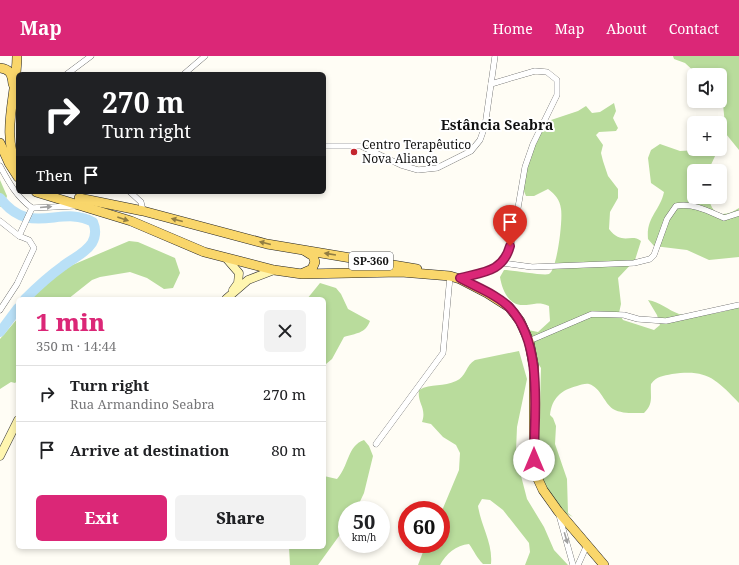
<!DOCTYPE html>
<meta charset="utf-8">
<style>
:root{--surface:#fff;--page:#f2f2f2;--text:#202124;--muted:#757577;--line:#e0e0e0;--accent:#db2777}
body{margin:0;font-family:"Noto Serif",serif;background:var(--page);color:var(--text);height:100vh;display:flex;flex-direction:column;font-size:15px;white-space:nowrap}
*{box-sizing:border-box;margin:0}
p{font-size:13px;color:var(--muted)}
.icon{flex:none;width:22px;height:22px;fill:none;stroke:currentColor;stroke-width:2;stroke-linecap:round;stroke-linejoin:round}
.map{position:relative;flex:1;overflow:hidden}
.side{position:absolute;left:16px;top:241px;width:310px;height:252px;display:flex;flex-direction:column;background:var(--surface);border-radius:6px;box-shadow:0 2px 6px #0003}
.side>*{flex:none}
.guide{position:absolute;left:16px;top:16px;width:310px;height:122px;border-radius:6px;box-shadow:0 2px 6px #0003;background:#202124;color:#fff;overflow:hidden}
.fabs{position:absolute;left:687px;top:12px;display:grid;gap:8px}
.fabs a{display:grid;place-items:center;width:40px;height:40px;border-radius:6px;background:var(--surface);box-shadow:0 2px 6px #0003;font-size:20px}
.speed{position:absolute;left:338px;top:445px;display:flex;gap:8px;font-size:20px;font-weight:700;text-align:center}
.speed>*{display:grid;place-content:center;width:52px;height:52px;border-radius:50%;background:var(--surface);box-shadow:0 2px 6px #0003;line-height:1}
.speed small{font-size:10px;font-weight:400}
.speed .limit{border:6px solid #d22;background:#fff;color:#111}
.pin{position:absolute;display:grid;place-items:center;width:34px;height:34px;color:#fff;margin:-41px -17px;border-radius:50% 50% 50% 0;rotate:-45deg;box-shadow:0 0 4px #0007}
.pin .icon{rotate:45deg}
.me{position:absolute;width:44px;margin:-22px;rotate:0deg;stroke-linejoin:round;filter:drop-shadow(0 0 3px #0008)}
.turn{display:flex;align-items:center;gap:14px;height:84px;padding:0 20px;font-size:18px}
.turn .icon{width:52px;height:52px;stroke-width:2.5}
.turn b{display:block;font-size:28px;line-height:34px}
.then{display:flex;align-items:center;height:38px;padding:0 20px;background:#0003;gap:8px;font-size:15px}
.round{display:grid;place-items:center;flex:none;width:42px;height:42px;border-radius:6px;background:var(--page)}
.overview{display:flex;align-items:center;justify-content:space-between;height:68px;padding:0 20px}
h1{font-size:24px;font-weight:800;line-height:30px;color:var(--accent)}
.action{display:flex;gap:8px;margin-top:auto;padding:8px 20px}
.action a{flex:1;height:46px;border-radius:6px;background:var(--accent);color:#fff;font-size:16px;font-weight:800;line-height:46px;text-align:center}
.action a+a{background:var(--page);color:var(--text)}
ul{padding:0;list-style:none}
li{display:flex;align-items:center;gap:12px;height:56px;padding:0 20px;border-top:1px solid var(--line)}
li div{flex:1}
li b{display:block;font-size:15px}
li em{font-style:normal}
header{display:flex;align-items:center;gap:24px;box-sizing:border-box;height:56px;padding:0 20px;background:var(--accent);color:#fff}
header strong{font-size:19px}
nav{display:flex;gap:22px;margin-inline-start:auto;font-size:14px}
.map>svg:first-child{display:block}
.forest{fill:#b9dc9c}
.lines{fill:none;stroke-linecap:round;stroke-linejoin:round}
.river{stroke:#b9e0f7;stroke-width:10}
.minor-casing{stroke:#444;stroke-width:6}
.secondary-casing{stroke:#333;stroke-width:9}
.primary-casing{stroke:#222;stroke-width:10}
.minor{stroke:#fff;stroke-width:5.5}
.secondary{stroke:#fff6b0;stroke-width:8}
.primary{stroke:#f9d66b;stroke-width:9}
.oneway{fill:#a0a0a0}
.oneway2{fill:#917d42}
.route-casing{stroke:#8e194d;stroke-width:10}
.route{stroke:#db2777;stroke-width:7}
.poi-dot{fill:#c4262e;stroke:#fff;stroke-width:1.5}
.labels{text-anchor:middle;stroke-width:4;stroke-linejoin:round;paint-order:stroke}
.shield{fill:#fff;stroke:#585858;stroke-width:1}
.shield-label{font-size:11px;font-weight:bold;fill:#111}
.poi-label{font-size:12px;fill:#111;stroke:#fff;text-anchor:start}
.quarter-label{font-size:14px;font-weight:bold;fill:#111;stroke:#fff}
</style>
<header>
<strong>Map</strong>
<nav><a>Home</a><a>Map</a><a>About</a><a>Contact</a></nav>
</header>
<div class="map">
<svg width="739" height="509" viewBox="0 0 739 509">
<rect width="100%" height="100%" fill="#fffdf5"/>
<g class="forest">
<path d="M673,0H739V94L726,78L720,19H698L685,7L674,3Z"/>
<path d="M614,47L616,55L613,62L618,72L616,75L599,76L596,79L603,89L601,97L603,105L608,120L618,133V142L610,156L609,173C622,190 631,177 641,185L635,204L618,222L621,248L619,257L623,264L654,274L660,269L657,259L648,244C660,246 668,254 679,258C692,262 727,257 739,250V347C716,323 707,313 672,318C663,320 657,320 651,328C650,341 654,347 644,357C633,357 622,358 613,353C604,347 601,332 589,328C586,327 580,329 577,330C561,334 552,342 550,359L553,362L556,370L555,388L567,423L568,457L573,461L560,454L538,416L541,312L532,298L523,273L538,276L550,265L549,250C537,245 535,249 524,249C509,250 502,234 500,221L504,214C514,214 543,220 549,218C557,214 563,164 561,153C560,144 555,138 548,133L534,140H526L523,133L524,108L529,92L551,64L578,55L586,50L592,57L600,56Z"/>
<path d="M660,88L680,95L716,93V98L708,115H694V141H709C711,160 724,162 739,152V201L709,204L687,194L654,190L648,183C646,161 660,155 664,136L651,127L648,102L651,94Z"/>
<path d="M0,124L7,140L4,149L0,151Z"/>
<path d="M129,185L138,186L175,202L180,217L173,232L164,233L147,222L130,216L100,221L92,224L68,243H32L45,226L63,213Z"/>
<path d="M320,227L336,232L341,238L348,253L370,265C365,278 356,277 344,281L332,303L326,308H324V243H307Z"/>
<path d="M18,262V324L15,327L11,326L0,333V283Z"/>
<path d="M519,295L527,323L517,371L516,395L519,412L527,443L544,471L554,494L568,509H525L530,496L529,487L503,454L490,444L482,443L478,450C481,470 493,487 491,508H483C477,502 474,495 469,488C456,489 446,498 440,509H418L426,488H441V457L459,414L460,397L456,389L443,381L431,368L422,366C427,352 417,347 419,334C431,327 444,331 456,325C466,321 466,309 475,304Z"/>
<path d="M364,384L369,390L373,400L364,437L356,454H347V469L318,509H290L289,491H324V420L337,423C349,410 347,390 364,384Z"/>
</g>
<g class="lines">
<g class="river">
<path d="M0,142C30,182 61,148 93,166C96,173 96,180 92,187C85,198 73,202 63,210C49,220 37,231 25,243"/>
<path d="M0,276L18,252"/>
</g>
<defs>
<g id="minor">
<path d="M67,18L91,0"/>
<path d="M184,18L205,0"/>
<path d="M324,90H361L401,109L418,114L437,112L471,95L480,84L485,70L495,0"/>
<path d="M0,110C9,127 17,141 32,152L74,150"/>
<path d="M130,136L141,146L143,155"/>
<path d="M0,165L19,180L32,152"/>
<path d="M502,207L532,211L634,207L650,203L654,199L667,163L676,150C694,147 708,155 724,162L739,157"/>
<path d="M460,222L493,213L502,207L508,198L513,181L525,111L533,88L557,39V24L547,16L535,15L491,28"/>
<path d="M0,254L17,228L34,192L29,184L19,180"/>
<path d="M529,285L592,258L624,259L638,263L666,265L739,249"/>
<path d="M376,388L443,297L450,220"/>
<path d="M559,459L573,509"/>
<path d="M578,509L587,489"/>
</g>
<g id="secondary">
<path d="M226,202L239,217L238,227L233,234"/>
<path d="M226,243L248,224L274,214"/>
<path d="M0,400L18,364"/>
</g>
<g id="primary">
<path d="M17,0C17,38 0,78 18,113"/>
<path d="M0,12C10,13 12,18 13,28"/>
<path d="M0,87L9,107L18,121"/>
<path d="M36,136L131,165L204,196L274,214L302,218L401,216L450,220L460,223L487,237L509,251L520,265L529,285L534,311V404L537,421L543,434L558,455L604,509"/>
<path d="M79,142L143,155L267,188L417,213"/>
<path d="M303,217L312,213L315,206L313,200L305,195"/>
</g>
</defs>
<use href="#minor" class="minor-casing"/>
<use href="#secondary" class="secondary-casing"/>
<use href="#primary" class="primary-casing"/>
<use href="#minor" class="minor"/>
<use href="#secondary" class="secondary"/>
<use href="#primary" class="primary"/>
</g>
<defs><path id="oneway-solid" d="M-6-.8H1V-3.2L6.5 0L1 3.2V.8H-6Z"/></defs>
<g class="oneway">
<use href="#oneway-solid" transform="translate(46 151) rotate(-5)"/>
<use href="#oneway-solid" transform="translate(566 482) rotate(73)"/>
</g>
<g class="oneway2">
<use href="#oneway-solid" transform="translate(123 163) rotate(19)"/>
<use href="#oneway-solid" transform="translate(177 164) rotate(-165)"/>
<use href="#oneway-solid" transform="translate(265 187) rotate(-166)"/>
<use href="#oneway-solid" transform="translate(330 198) rotate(-171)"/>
</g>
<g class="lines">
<defs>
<path id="route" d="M510,190C503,216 483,216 460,222C476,231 498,239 510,252C544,289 534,357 534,404"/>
</defs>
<use href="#route" class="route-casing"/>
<use href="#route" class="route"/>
</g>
<circle class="poi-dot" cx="354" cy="96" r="4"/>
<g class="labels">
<rect class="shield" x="349" y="196" width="44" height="18" rx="3"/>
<g class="shield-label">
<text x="371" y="209">SP-360</text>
</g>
<g class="poi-label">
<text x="362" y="93">Centro Terapêutico<tspan x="362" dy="14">Nova Aliança</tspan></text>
</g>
<g class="quarter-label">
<text x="497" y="74">Estância Seabra</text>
</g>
</g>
</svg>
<div class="fabs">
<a><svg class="icon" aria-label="sound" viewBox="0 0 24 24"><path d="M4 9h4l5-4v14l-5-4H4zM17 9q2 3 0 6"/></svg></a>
<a>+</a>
<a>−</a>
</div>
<div class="speed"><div>50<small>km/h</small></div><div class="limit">60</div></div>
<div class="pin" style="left:510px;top:190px;background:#d93025"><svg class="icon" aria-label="arrive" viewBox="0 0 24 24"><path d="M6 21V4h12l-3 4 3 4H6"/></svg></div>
<svg class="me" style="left:534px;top:404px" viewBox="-20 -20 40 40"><circle r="19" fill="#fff"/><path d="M0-13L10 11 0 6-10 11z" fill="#db2777"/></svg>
<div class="guide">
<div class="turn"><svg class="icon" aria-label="right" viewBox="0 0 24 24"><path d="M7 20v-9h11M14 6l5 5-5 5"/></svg><div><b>270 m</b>Turn right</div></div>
<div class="then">Then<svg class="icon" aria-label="arrive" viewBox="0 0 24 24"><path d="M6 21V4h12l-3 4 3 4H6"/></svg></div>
</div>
<section class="side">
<div class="overview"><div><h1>1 min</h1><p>350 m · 14:44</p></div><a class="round"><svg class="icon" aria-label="close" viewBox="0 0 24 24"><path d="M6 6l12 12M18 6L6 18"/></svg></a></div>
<ul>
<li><svg class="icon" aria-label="right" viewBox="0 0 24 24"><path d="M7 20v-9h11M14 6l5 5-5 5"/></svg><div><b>Turn right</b><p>Rua Armandino Seabra</p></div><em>270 m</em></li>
<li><svg class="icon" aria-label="arrive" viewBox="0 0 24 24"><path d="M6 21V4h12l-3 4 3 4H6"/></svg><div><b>Arrive at destination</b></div><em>80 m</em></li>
</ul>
<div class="action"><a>Exit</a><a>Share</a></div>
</section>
</div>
